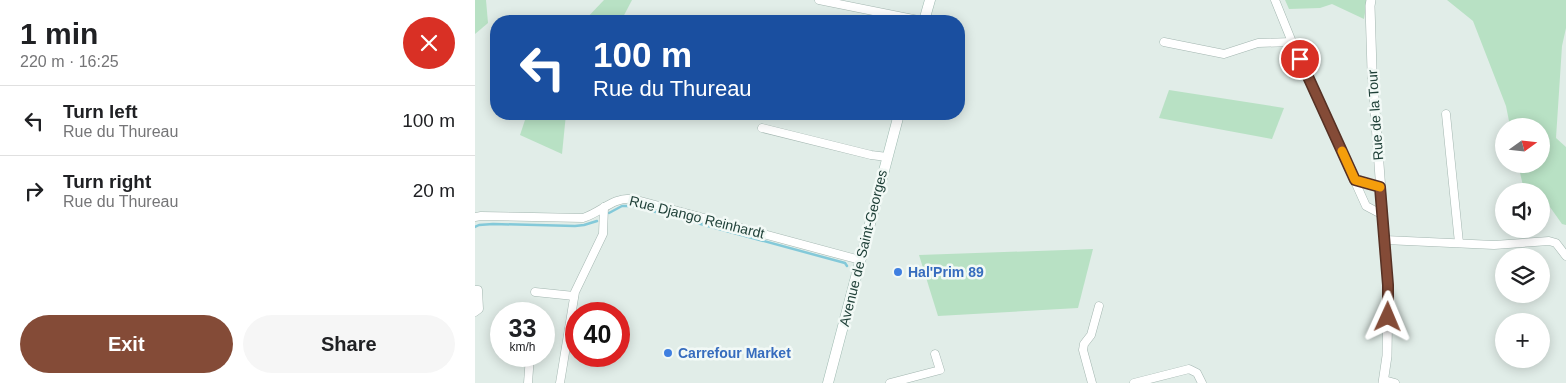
<!DOCTYPE html>
<meta charset="utf-8">
<style>
:root{--surface:#fff;--page:#f6f6f6;--text:#202124;--muted:#757577;--line:#e0e0e0;--accent:#844b37}
body{margin:0;font-family:Arial,sans-serif;background:var(--page);color:var(--text);height:100vh;display:flex;flex-direction:column;font-size:19px;white-space:nowrap}
*{box-sizing:border-box;margin:0}
p{font-size:16px;color:var(--muted)}
.icon{flex:none;width:28px;height:28px;fill:none;stroke:currentColor;stroke-width:2;stroke-linecap:round;stroke-linejoin:round}
.map{position:relative;flex:1;overflow:hidden}
.panel{display:flex;flex-direction:column;background:var(--surface);width:475px}
.panel>*{flex:none}
.banner{position:absolute;left:15px;top:15px;width:475px;height:105px;border-radius:20px;box-shadow:0 2px 12px #0003;background:#1a4fa0;color:#fff;overflow:hidden}
.needle{width:32px;rotate:75deg}
.fabs{position:absolute;left:1020px;top:118px;display:grid;gap:10px}
.fabs a{display:grid;place-items:center;width:55px;height:55px;border-radius:50%;background:var(--surface);box-shadow:0 2px 12px #0003;font-size:25px}
.speed{position:absolute;left:15px;top:302px;display:flex;gap:10px;font-size:25px;font-weight:700;text-align:center}
.speed>*{display:grid;place-content:center;width:65px;height:65px;border-radius:50%;background:var(--surface);box-shadow:0 2px 12px #0003;line-height:1}
.speed small{font-size:12px;font-weight:400}
.speed .limit{border:8px solid #d22;background:#fff;color:#111}
.pin{position:absolute;display:grid;place-items:center;width:42px;height:42px;color:#fff;margin:-21px;border:2px solid #fff;border-radius:50%;box-shadow:0 1px 5px #0007}
.me{position:absolute;width:55px;margin:-28px;rotate:1deg;stroke-linejoin:round;filter:drop-shadow(0 0 4px #0008)}
.turn{display:flex;align-items:center;gap:18px;height:105px;padding:0 20px;font-size:22px}
.turn .icon{width:65px;height:65px;stroke-width:2.5}
.turn b{display:block;font-size:35px;line-height:42px}
.round{display:grid;place-items:center;flex:none;width:52px;height:52px;border-radius:26px;background:var(--page)}
.overview{display:flex;align-items:center;justify-content:space-between;height:85px;padding:0 20px}
h1{font-size:30px;font-weight:700;line-height:38px}
.button{display:flex;gap:10px;margin-top:auto;padding:10px 20px}
.button a{flex:1;height:58px;border-radius:30px;background:var(--accent);color:#fff;font-size:20px;font-weight:700;line-height:58px;text-align:center}
.button a+a{background:var(--page);color:var(--text)}
ul{padding:0;list-style:none}
li{display:flex;align-items:center;gap:15px;height:70px;padding:0 20px;border-top:1px solid var(--line)}
li div{flex:1}
li b{display:block;font-size:19px}
li em{font-style:normal}
main{display:flex;flex:1;min-height:0}
.map>svg:first-child{display:block}
.green{fill:#b8e1c4}
.lines{fill:none;stroke-linecap:round;stroke-linejoin:round}
.stream{stroke:#83c9d9;stroke-width:2.5}
.minor-casing{stroke:#a3b6b0;stroke-width:9}
.tertiary-casing{stroke:#a3b6b0;stroke-width:10}
.secondary-casing{stroke:#9ebab1;stroke-width:11}
.minor{stroke:#fff;stroke-width:8}
.tertiary{stroke:#fff;stroke-width:9}
.secondary{stroke:#fff;stroke-width:10}
.route-casing{stroke:#563124;stroke-width:12}
.route{stroke:#844b37;stroke-width:9}
.slow{stroke:#f59e0b;stroke-width:9}
.shop-dot{fill:#3f7fe0;stroke:#f2f9f6;stroke-width:2}
.labels{text-anchor:middle;stroke-width:5;stroke-linejoin:round;paint-order:stroke}
.street-label{font-size:14px;fill:#1f4038;stroke:#f2f9f6}
.shop-label{font-size:14px;font-weight:bold;fill:#366cbe;stroke:#f2f9f6;text-anchor:start}
</style>
<main>
<section class="panel">
<div class="overview"><div><h1>1 min</h1><p>220 m · 16:25</p></div><a class="round" style="background:#d93025;color:#fff"><svg class="icon" aria-label="close" viewBox="0 0 24 24"><path d="M6 6l12 12M18 6L6 18"/></svg></a></div>
<ul>
<li><svg class="icon" aria-label="left" viewBox="0 0 24 24"><path d="M17 20v-9H6M10 6l-5 5 5 5"/></svg><div><b>Turn left</b><p>Rue du Thureau</p></div><em>100 m</em></li>
<li><svg class="icon" aria-label="right" viewBox="0 0 24 24"><path d="M7 20v-9h11M14 6l5 5-5 5"/></svg><div><b>Turn right</b><p>Rue du Thureau</p></div><em>20 m</em></li>
</ul>
<div class="button"><a>Exit</a><a>Share</a></div>
</section>
<div class="map">
<svg width="1091" height="383" viewBox="0 0 1091 383">
<rect width="100%" height="100%" fill="#e1ede8"/>
<g class="green">
<path d="M0,0H11L13,23L0,34Z"/>
<path d="M129,0H157L146,21H109Z"/>
<path d="M810,0H892L889,19L857,4L845,8L814,9Z"/>
<path d="M969,0H1091V28L1087,46L1081,138L1091,147V225L1087,224L1070,200L1066,198V191L1049,190L1043,164H1066V126H1035L1031,106L998,21L972,0Z"/>
<path d="M694,90L809,108L797,139L684,118Z"/>
<path d="M52,114H91L87,154L45,135Z"/>
<path d="M618,249L603,308L463,316L444,255Z"/>
</g>
<g class="lines">
<g class="stream">
<path d="M134,213L147,206H159L370,263L372,266"/>
<path d="M0,227L4,225L18,224L100,226L109,225L122,221"/>
</g>
<defs>
<g id="minor">
<path d="M344,0L448,21"/>
<path d="M800,0L817,42L891,206L908,215"/>
<path d="M689,42L749,54L783,43L817,42"/>
<path d="M971,114L984,243"/>
<path d="M287,128L396,155L412,157"/>
<path d="M880,179L905,187"/>
<path d="M0,217L6,216L108,218C127,212 137,197 158,199L385,260"/>
<path d="M910,240L1019,245L1074,241L1081,243L1091,256"/>
<path d="M0,290H3L4,309L0,312"/>
<path d="M60,292L99,296"/>
<path d="M909,380L920,383"/>
<path d="M53,383L55,356"/>
<path d="M85,383L100,292L128,234L129,207"/>
<path d="M415,383L465,370L460,354"/>
<path d="M617,383L608,350L609,344L616,335L624,306"/>
<path d="M659,383L714,369L722,373L727,383"/>
</g>
<path id="tertiary" d="M896,0L895,6L897,70L913,285L912,356L908,383"/>
<g id="secondary">
<path d="M449,21L455,0"/>
<path d="M353,383L424,114"/>
</g>
</defs>
<use href="#minor" class="minor-casing"/>
<use href="#tertiary" class="tertiary-casing"/>
<use href="#secondary" class="secondary-casing"/>
<use href="#minor" class="minor"/>
<use href="#tertiary" class="tertiary"/>
<use href="#secondary" class="secondary"/>
</g>
<g class="lines">
<defs>
<path id="route" d="M825,59L880,180L905,187L913,285V317"/>
</defs>
<use href="#route" class="route-casing"/>
<use href="#route" class="route"/>
<path class="slow" d="M867,151L880,180L905,187"/>
</g>
<g class="shop-dot">
<circle cx="423" cy="272" r="5"/>
<circle cx="193" cy="353" r="5"/>
</g>
<g class="labels">
<g class="street-label">
<text transform="translate(900 115) rotate(-94)" y="5">Rue de la Tour</text>
<text transform="translate(222 217) rotate(14)" y="5">Rue Django Reinhardt</text>
<text transform="translate(388 248) rotate(-76)" y="5">Avenue de Saint-Georges</text>
</g>
<g class="shop-label">
<text x="433" y="277">Hal'Prim 89</text>
<text x="203" y="358">Carrefour Market</text>
</g>
</g>
</svg>
<div class="fabs">
<a><svg class="needle" viewBox="-14 -14 28 28"><path d="M0-13l5 13h-10z" fill="#e53935"/><path d="M0 13l5-13h-10z" fill="#757577"/></svg></a>
<a><svg class="icon" aria-label="sound" viewBox="0 0 24 24"><path d="M4 9h4l5-4v14l-5-4H4zM17 9q2 3 0 6"/></svg></a>
<a><svg class="icon" aria-label="layers" viewBox="0 0 24 24"><path d="M12 4l9 5-9 5-9-5zM3 14l9 5 9-5"/></svg></a>
<a>+</a>
</div>
<div class="speed"><div>33<small>km/h</small></div><div class="limit">40</div></div>
<div class="pin" style="left:825px;top:59px;background:#d93025"><svg class="icon" aria-label="arrive" viewBox="0 0 24 24"><path d="M6 21V4h12l-3 4 3 4H6"/></svg></div>
<svg class="me" style="left:913px;top:317px" viewBox="-20 -20 40 40"><path d="M0-17L14 15 0 8-14 15z" fill="#844b37" stroke="#fff" stroke-width="4"/></svg>
<div class="banner">
<div class="turn"><svg class="icon" aria-label="left" viewBox="0 0 24 24"><path d="M17 20v-9H6M10 6l-5 5 5 5"/></svg><div><b>100 m</b>Rue du Thureau</div></div>
</div>
</div>
</main>
